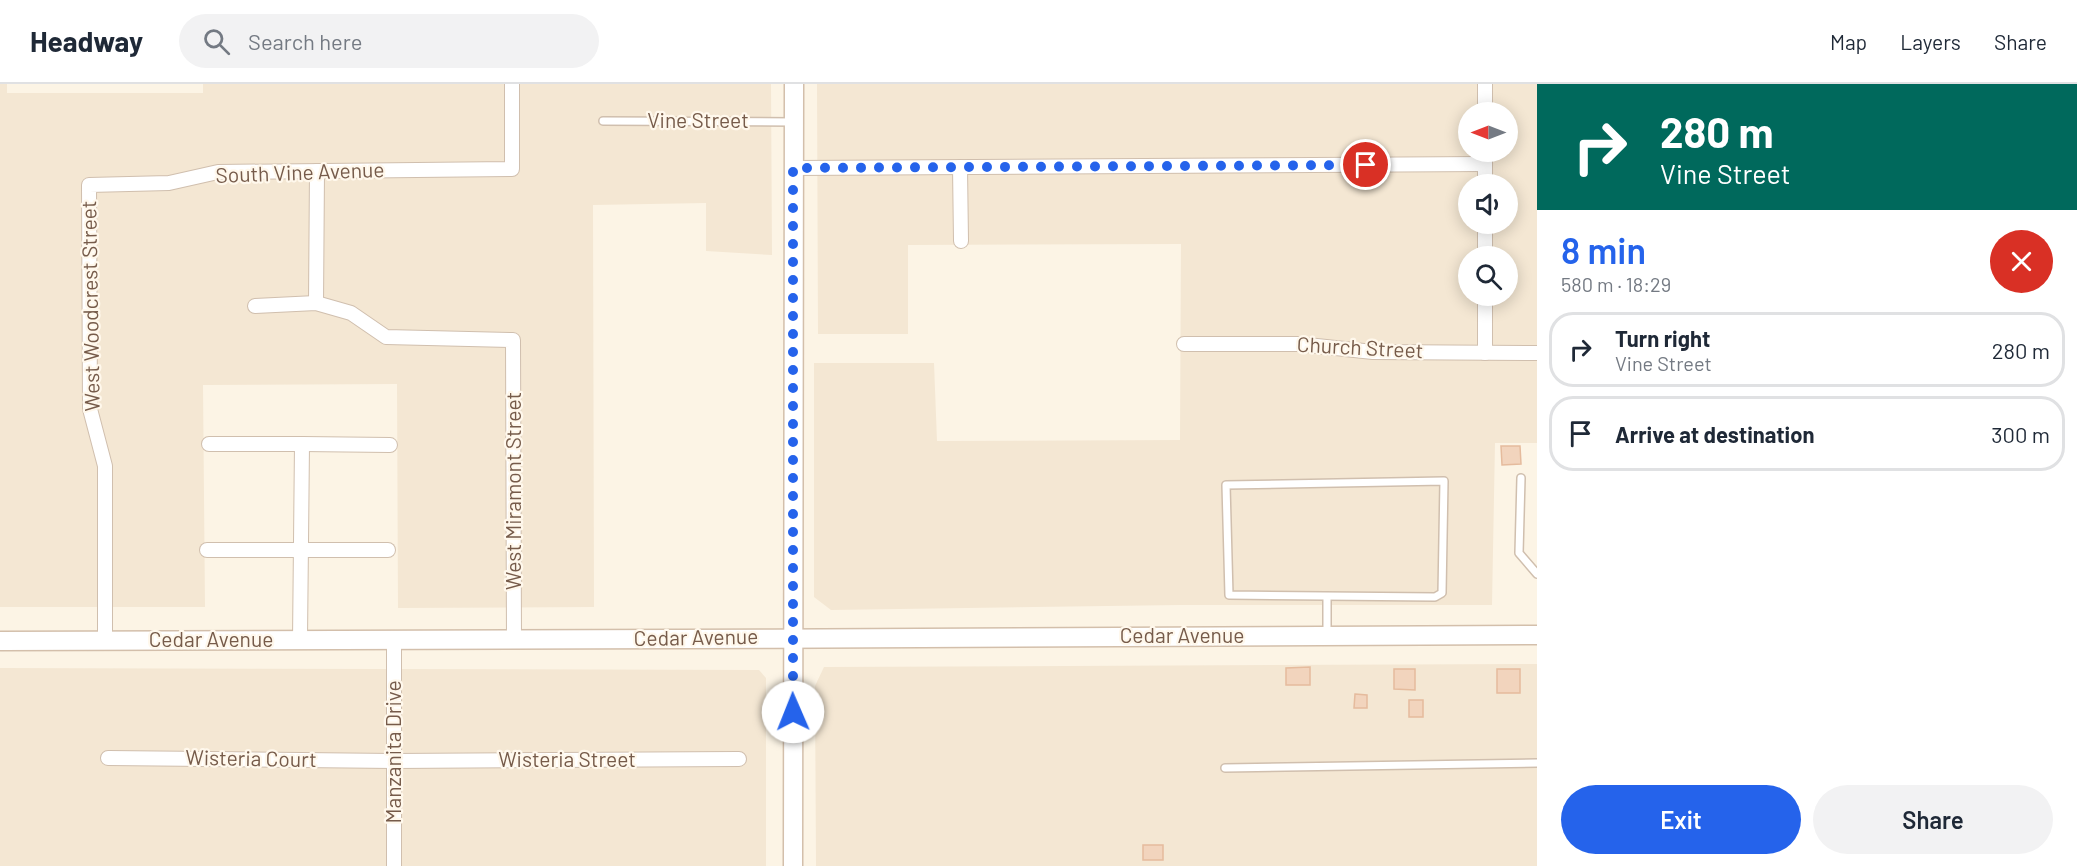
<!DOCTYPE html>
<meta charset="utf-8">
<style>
:root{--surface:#fff;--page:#f2f2f3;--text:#1f2937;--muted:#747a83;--line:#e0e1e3;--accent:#2563eb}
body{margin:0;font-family:Barlow,sans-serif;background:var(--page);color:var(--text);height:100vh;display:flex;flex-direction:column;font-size:22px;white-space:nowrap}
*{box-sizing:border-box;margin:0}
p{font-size:20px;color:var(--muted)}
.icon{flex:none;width:33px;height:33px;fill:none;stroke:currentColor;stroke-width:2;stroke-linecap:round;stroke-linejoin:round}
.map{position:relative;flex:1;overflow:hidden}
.sheet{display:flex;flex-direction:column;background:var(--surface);width:540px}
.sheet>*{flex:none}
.top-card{background:#00695c;color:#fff;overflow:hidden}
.needle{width:39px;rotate:270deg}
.controls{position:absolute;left:1458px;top:18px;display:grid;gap:12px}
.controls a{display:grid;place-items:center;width:60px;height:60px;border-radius:50%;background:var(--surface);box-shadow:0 3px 15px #0003;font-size:30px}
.pin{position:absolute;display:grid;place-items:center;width:51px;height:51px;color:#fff;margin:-26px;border:3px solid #fff;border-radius:50%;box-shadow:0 2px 6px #0007}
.me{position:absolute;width:66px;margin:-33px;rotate:359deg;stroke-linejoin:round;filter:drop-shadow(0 0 4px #0008)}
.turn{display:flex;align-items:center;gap:21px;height:126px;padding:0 24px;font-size:27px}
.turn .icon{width:78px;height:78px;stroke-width:2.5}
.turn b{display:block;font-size:42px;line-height:51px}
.round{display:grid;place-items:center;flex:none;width:63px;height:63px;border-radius:32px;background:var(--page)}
.overview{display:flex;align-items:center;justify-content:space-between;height:102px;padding:0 24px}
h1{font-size:36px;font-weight:600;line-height:45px;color:var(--accent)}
.button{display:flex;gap:12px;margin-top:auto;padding:12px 24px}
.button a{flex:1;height:69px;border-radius:36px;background:var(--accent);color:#fff;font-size:24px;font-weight:600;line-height:69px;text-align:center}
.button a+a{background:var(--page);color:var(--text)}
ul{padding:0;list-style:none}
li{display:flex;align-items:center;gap:18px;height:75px;margin:0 12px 9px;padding:0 12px;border:3px solid var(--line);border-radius:24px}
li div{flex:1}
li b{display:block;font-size:22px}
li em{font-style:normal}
header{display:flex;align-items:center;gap:36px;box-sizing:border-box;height:84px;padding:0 30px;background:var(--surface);border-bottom:2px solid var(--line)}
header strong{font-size:28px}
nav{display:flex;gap:33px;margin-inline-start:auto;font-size:21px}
.search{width:420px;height:54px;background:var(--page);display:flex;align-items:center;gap:15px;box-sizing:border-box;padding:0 21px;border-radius:33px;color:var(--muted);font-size:22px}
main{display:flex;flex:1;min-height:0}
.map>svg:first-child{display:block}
.residential{fill:#f4e7d3;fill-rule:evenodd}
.building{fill:#f2d4bd;stroke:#e5bb9d;stroke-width:1.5}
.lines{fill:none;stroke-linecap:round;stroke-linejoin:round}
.lane-casing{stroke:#d0bfae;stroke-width:10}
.street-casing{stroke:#d0bfae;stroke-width:16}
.secondary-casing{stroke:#d3bfab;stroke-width:21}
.lane{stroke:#fff;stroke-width:7}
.street{stroke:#fff;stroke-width:14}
.secondary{stroke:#fff;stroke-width:18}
.route{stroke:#2563eb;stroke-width:10;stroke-dasharray:0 18}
.labels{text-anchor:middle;stroke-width:4.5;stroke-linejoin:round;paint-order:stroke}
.street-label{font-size:21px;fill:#765b4a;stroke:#fff8ec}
</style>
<header>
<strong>Headway</strong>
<div class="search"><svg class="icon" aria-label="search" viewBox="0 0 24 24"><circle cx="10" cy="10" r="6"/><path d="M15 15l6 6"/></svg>Search here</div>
<nav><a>Map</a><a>Layers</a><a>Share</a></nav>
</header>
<main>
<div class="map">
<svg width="1537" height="782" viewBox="0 0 1537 782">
<rect width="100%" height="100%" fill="#fcf4e5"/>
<g class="residential">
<path d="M0,0H7V9H203V0H771L772,171L706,167V119L593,121L594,523L398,524L397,300L203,301L205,523H0Z"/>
<path d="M817,0H1537V359H1495L1492,521H1180L831,526L814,513V279H934L937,357L1180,356L1181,160L908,161V250H818ZM1468,28H1508V68H1468ZM1468,100H1508V140H1468ZM1468,172H1508V212H1468Z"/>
<path d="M1537,580V782H816L815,602L824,583Z"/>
<path d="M0,584L759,586L766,594V782H0Z"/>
</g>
<g class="building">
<path d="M1501,362H1520L1521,380L1502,381Z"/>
<path d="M1310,583V601H1286V584Z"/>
<path d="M1394,585H1415V606L1394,605Z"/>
<rect x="1497" y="585" width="23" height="24"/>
<path d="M1355,610L1367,611V624H1354Z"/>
<rect x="1409" y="616" width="14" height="17"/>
<rect x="1143" y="761" width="20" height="15"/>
</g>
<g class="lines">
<defs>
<g id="lane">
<path d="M603,37L794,38"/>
<path d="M1521,394L1519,469L1537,490"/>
<path d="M1444,397L1442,509L1435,513L1229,511L1226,401Z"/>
<path d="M1327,513V551"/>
<path d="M1225,684L1537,679"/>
</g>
<g id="street">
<path d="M1485,0V28"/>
<path d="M960,83L961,157"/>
<path d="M793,84L1485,80"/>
<path d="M1485,100V68"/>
<path d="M1485,172V140"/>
<path d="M316,219L317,87"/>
<path d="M255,222L316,219L351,229L386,253L513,256L514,557"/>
<path d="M1184,260H1298L1373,268L1537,269"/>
<path d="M1485,269V212"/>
<path d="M209,360H302L300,556"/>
<path d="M302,360L390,361"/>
<path d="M207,466H388"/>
<path d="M105,557V382L90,325L89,101L169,99L218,88L512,85V0"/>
<path d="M108,674L394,677L739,675"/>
<path d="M394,782V555"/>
</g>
<g id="secondary">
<path d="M0,557C512,558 1025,552 1537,551"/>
<path d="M793,782L794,0"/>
</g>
</defs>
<use href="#lane" class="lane-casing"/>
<use href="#street" class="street-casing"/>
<use href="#secondary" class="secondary-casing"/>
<use href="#lane" class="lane"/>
<use href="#street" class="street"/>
<use href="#secondary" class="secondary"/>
</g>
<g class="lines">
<path class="route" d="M793,628V84L1366,81"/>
</g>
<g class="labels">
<g class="street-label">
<text x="698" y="44">Vine Street</text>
<text transform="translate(300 89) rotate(-2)" y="7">South Vine Avenue</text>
<text transform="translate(91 222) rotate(-91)" y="7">West Woodcrest Street</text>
<text transform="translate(1360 264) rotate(3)" y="7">Church Street</text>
<text transform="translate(514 407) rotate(-90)" y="7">West Miramont Street</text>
<text x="1182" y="559">Cedar Avenue</text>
<text transform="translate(696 554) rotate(-1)" y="7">Cedar Avenue</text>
<text x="211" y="563">Cedar Avenue</text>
<text transform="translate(394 668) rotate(-90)" y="7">Manzanita Drive</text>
<text transform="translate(251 675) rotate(1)" y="7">Wisteria Court</text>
<text x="567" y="683">Wisteria Street</text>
</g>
</g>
</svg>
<div class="controls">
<a><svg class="needle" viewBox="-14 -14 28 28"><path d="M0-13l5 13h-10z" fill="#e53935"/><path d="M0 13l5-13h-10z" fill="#747a83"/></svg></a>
<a><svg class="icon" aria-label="sound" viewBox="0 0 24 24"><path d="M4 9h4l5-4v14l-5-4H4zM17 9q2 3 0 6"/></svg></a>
<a><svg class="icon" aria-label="search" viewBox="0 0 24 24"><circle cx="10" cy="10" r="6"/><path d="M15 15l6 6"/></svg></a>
</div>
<div class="pin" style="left:1366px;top:81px;background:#d93025"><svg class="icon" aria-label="arrive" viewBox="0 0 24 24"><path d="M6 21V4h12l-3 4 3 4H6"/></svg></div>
<svg class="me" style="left:793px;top:628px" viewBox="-20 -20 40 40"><circle r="19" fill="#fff"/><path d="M0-13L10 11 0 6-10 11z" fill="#2563eb"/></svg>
</div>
<section class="sheet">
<div class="top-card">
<div class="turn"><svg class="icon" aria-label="right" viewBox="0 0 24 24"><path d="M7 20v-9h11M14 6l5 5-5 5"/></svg><div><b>280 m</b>Vine Street</div></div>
</div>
<div class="overview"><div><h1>8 min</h1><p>580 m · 18:29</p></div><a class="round" style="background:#d93025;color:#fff"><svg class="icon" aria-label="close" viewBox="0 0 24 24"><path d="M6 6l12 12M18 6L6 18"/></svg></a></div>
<ul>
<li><svg class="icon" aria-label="right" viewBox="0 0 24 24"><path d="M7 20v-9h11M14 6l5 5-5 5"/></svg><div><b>Turn right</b><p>Vine Street</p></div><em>280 m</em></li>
<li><svg class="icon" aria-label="arrive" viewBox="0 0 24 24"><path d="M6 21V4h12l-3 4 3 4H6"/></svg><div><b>Arrive at destination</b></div><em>300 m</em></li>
</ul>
<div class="button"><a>Exit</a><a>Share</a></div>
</section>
</main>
